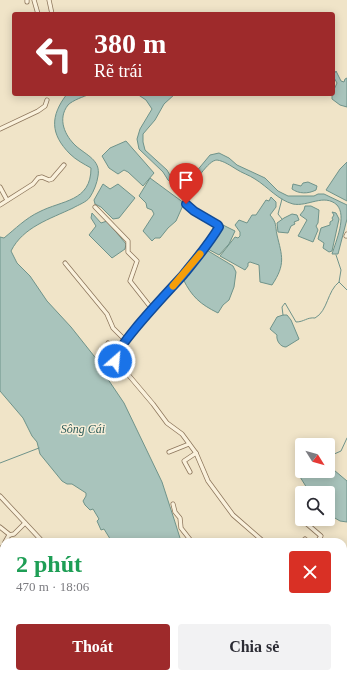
<!DOCTYPE html>
<html lang="vi">
<meta charset="utf-8">
<style>
:root{--surface:#fff;--page:#f2f2f3;--text:#2b2b33;--muted:#7c7c81;--accent:#9e2a2b}
body{margin:0;font-family:"Times New Roman",serif;background:var(--page);color:var(--text);height:100vh;display:flex;flex-direction:column;font-size:15px;white-space:nowrap}
*{box-sizing:border-box;margin:0}
p{font-size:13px;color:var(--muted)}
.icon{flex:none;width:22px;height:22px;fill:none;stroke:currentColor;stroke-width:2;stroke-linecap:round;stroke-linejoin:round}
.map{position:relative;flex:1;overflow:hidden}
.side{position:absolute;left:0px;top:538px;width:347px;height:140px;display:flex;flex-direction:column;background:var(--surface);border-radius:12px 12px 0 0;box-shadow:0 2px 10px #0003}
.side>*{flex:none}
.banner{position:absolute;left:12px;top:12px;width:323px;height:84px;border-radius:4px;box-shadow:0 2px 10px #0003;background:#9e2a2b;color:#fff;overflow:hidden}
.needle{width:26px;rotate:127deg}
.tools{position:absolute;left:295px;top:438px;display:grid;gap:8px}
.tools a{display:grid;place-items:center;width:40px;height:40px;border-radius:4px;background:var(--surface);box-shadow:0 2px 10px #0003;font-size:20px}
.pin{position:absolute;display:grid;place-items:center;width:34px;height:34px;color:#fff;margin:-41px -17px;border-radius:50% 50% 50% 0;rotate:-45deg;box-shadow:0 0 4px #0007}
.pin .icon{rotate:45deg}
.me{position:absolute;width:44px;margin:-22px;rotate:27deg;stroke-linejoin:round;filter:drop-shadow(0 0 3px #0008)}
.turn{display:flex;align-items:center;gap:14px;height:84px;padding:0 16px;font-size:18px}
.turn .icon{width:52px;height:52px;stroke-width:2.5}
.turn b{display:block;font-size:28px;line-height:34px}
.round{display:grid;place-items:center;flex:none;width:42px;height:42px;border-radius:4px;background:var(--page)}
.headline{display:flex;align-items:center;justify-content:space-between;height:68px;padding:0 16px}
h1{font-size:24px;font-weight:700;line-height:30px;color:#1e9e55}
.action{display:flex;gap:8px;margin-top:auto;padding:8px 16px}
.action a{flex:1;height:46px;border-radius:4px;background:var(--accent);color:#fff;font-size:16px;font-weight:700;line-height:46px;text-align:center}
.action a+a{background:var(--page);color:var(--text)}
.map>svg:first-child{display:block}
.water{fill:#a9c4bc;stroke:#6f938a}
.lines{fill:none;stroke-linecap:round;stroke-linejoin:round}
.stream{stroke:#6f938a;stroke-width:1}
.street-casing{stroke:#8d765c;stroke-width:5}
.secondary-casing{stroke:#6f573f;stroke-width:6}
.street{stroke:#faf1dc;stroke-width:3.5}
.secondary{stroke:#faf1dc;stroke-width:5}
.route-casing{stroke:#114b97;stroke-width:10}
.route{stroke:#1a73e8;stroke-width:7}
.slow{stroke:#f59e0b;stroke-width:7}
.labels{text-anchor:middle;stroke-width:3;stroke-linejoin:round;paint-order:stroke}
.water-label{font-size:12px;font-style:italic;fill:#2f5d5a;stroke:#f7eed8}
</style>
<div class="map">
<svg width="347" height="678" viewBox="0 0 347 678">
<rect width="100%" height="100%" fill="#f0e4c8"/>
<g class="water">
<path d="M336,71L341,81L344,82L345,79L347,78V107L340,105L332,99V94L337,83L333,76Z"/>
<path d="M67,94H90C83,97 73,100 68,105C57,119 65,136 76,146C86,155 101,160 98,176C97,183 94,191 90,197C87,202 78,205 73,208C50,219 23,227 11,251L17,263L30,276L47,301L71,327L98,361L101,369L124,403L162,482L174,519L180,538L179,542H112L104,529L101,530L97,521L99,519L93,509L90,510L85,505L83,501L86,496V493L72,484H67L62,481L40,454L37,442L32,436L23,418L0,391V237L4,238C15,229 26,218 39,212C62,200 91,202 91,168C84,164 76,160 70,154C50,134 50,116 67,94Z"/>
<path d="M137,94H175L164,104L155,120L143,134V142L145,150L167,170L171,177L181,184H186L210,155L219,153L229,158L237,165L265,178L278,191L288,196H314L318,194H324L347,205V219L338,254H332C336,241 347,216 337,205C324,193 308,207 293,204C278,200 268,187 255,179C249,175 242,173 236,169C231,166 224,161 217,160C208,160 194,184 189,190H181L174,185L168,180L163,172L139,149L137,139L140,129L152,109L146,100Z"/>
<path d="M126,141L154,173L143,186L128,172L124,170L118,174L109,168L102,156L110,148Z"/>
<path d="M347,162V201L326,190L340,169Z"/>
<path d="M150,178L184,203L176,221L168,228L160,238H155L152,241L143,231L154,214L152,210L147,208L146,203L139,196Z"/>
<path d="M308,182L317,186L316,190C308,194 299,194 292,189L293,184L301,186L303,183Z"/>
<path d="M103,184L110,189L118,184L135,198L119,218L113,219L101,207L95,204L94,200Z"/>
<path d="M271,197L276,202V207L270,215C277,223 275,225 277,235C282,256 286,264 272,285L260,282L259,265L250,262L248,263V266L245,270L220,256L235,237L238,238L240,236V232L235,225L239,220L247,223L252,215H256L266,200L269,201Z"/>
<path d="M305,206H311L319,210L318,223L316,226L318,230L313,242L298,236L307,220L300,215L304,210Z"/>
<path d="M332,212L336,213L339,219L332,251L329,252L323,248L324,243L318,239L321,228L330,225V222L333,220L332,218L334,215Z"/>
<path d="M92,213L101,223L107,221L126,244L125,249L112,258L89,235L96,226L91,218Z"/>
<path d="M292,214L297,215L299,220L294,222L295,224L291,226L288,233L278,232L277,223L284,218Z"/>
<path d="M223,225L235,231L229,244L219,255L206,248L217,233L220,231Z"/>
<path d="M205,249L233,266L236,272L234,287L229,300L223,305L218,313C200,304 192,297 183,279Z"/>
<path d="M283,315H287L291,320L299,339L286,347C280,347 276,340 277,335L270,329L277,317Z"/>
<path d="M302,464V471H328V465L347,481V522L340,521L328,514V493H310L297,472Z"/>
<path d="M155,674H216V678H156Z"/>
</g>
<g class="lines">
<g class="stream">
<path d="M282,199L278,214L282,219"/>
<path d="M336,255L341,270L339,282L347,290"/>
<path d="M283,315L282,307L285,303L296,322C304,322 307,317 315,318C328,311 327,291 339,282"/>
<path d="M0,463L39,448"/>
<path d="M328,465L332,455L341,451L347,438"/>
</g>
<defs>
<g id="street">
<path d="M34,0L38,14"/>
<path d="M49,0L52,14"/>
<path d="M27,2V0"/>
<path d="M0,129L38,111L45,106L47,100"/>
<path d="M0,187L7,200"/>
<path d="M186,204L194,211L218,225L219,227L183,276L152,309L118,352L115,359L153,404L167,423L182,434L196,453L208,481L233,515L264,542"/>
<path d="M0,205L33,184L38,178L42,177L49,180L52,179L64,165"/>
<path d="M95,207L128,241V252L137,261L130,281L152,309"/>
<path d="M346,236L347,234"/>
<path d="M65,263L107,314L113,328L126,341"/>
<path d="M108,343L118,352"/>
<path d="M169,452L189,444"/>
<path d="M190,472L184,461L196,453"/>
<path d="M0,496L43,542"/>
<path d="M173,504L175,512L180,518L181,528L192,542"/>
<path d="M310,519L307,524L321,536L317,542"/>
<path d="M0,527L10,535"/>
<path d="M5,542L9,535L14,534L25,523"/>
<path d="M302,542L305,539"/>
<path d="M0,550L4,545"/>
<path d="M0,569L4,571"/>
<path d="M0,583L4,578"/>
<path d="M343,601L347,603"/>
<path d="M0,623L4,626"/>
<path d="M0,655L4,652"/>
<path d="M313,674L319,678"/>
<path d="M19,678L21,674"/>
<path d="M49,678L51,674"/>
<path d="M72,678L73,676"/>
<path d="M102,678L105,674"/>
</g>
<g id="secondary">
<path d="M343,655L347,648"/>
<path d="M0,674L6,678"/>
<path d="M330,678L332,674"/>
</g>
</defs>
<use href="#street" class="street-casing"/>
<use href="#secondary" class="secondary-casing"/>
<use href="#street" class="street"/>
<use href="#secondary" class="secondary"/>
</g>
<g class="lines">
<defs>
<path id="route" d="M115,361C114,347 172,288 184,274C196,259 209,244 219,227L218,225L194,211L186,204"/>
</defs>
<use href="#route" class="route-casing"/>
<use href="#route" class="route"/>
<path class="slow" d="M173,286L200,254"/>
</g>
<g class="labels">
<g class="water-label">
<text x="83" y="433">Sông Cái</text>
</g>
</g>
</svg>
<div class="tools">
<a><svg class="needle" viewBox="-14 -14 28 28"><path d="M0-13l5 13h-10z" fill="#e53935"/><path d="M0 13l5-13h-10z" fill="#7c7c81"/></svg></a>
<a><svg class="icon" aria-label="search" viewBox="0 0 24 24"><circle cx="10" cy="10" r="6"/><path d="M15 15l6 6"/></svg></a>
</div>
<div class="pin" style="left:186px;top:204px;background:#d93025"><svg class="icon" aria-label="arrive" viewBox="0 0 24 24"><path d="M6 21V4h12l-3 4 3 4H6"/></svg></div>
<svg class="me" style="left:115px;top:361px" viewBox="-20 -20 40 40"><circle r="17" fill="#1a73e8" stroke="#fff" stroke-width="3"/><path d="M0-11L8 9 0 5-8 9z" fill="#fff"/></svg>
<div class="banner">
<div class="turn"><svg class="icon" aria-label="left" viewBox="0 0 24 24"><path d="M17 20v-9H6M10 6l-5 5 5 5"/></svg><div><b>380 m</b>Rẽ trái</div></div>
</div>
<section class="side">
<div class="headline"><div><h1>2 phút</h1><p>470 m · 18:06</p></div><a class="round" style="background:#d93025;color:#fff"><svg class="icon" aria-label="close" viewBox="0 0 24 24"><path d="M6 6l12 12M18 6L6 18"/></svg></a></div>
<div class="action"><a>Thoát</a><a>Chia sẻ</a></div>
</section>
</div>
